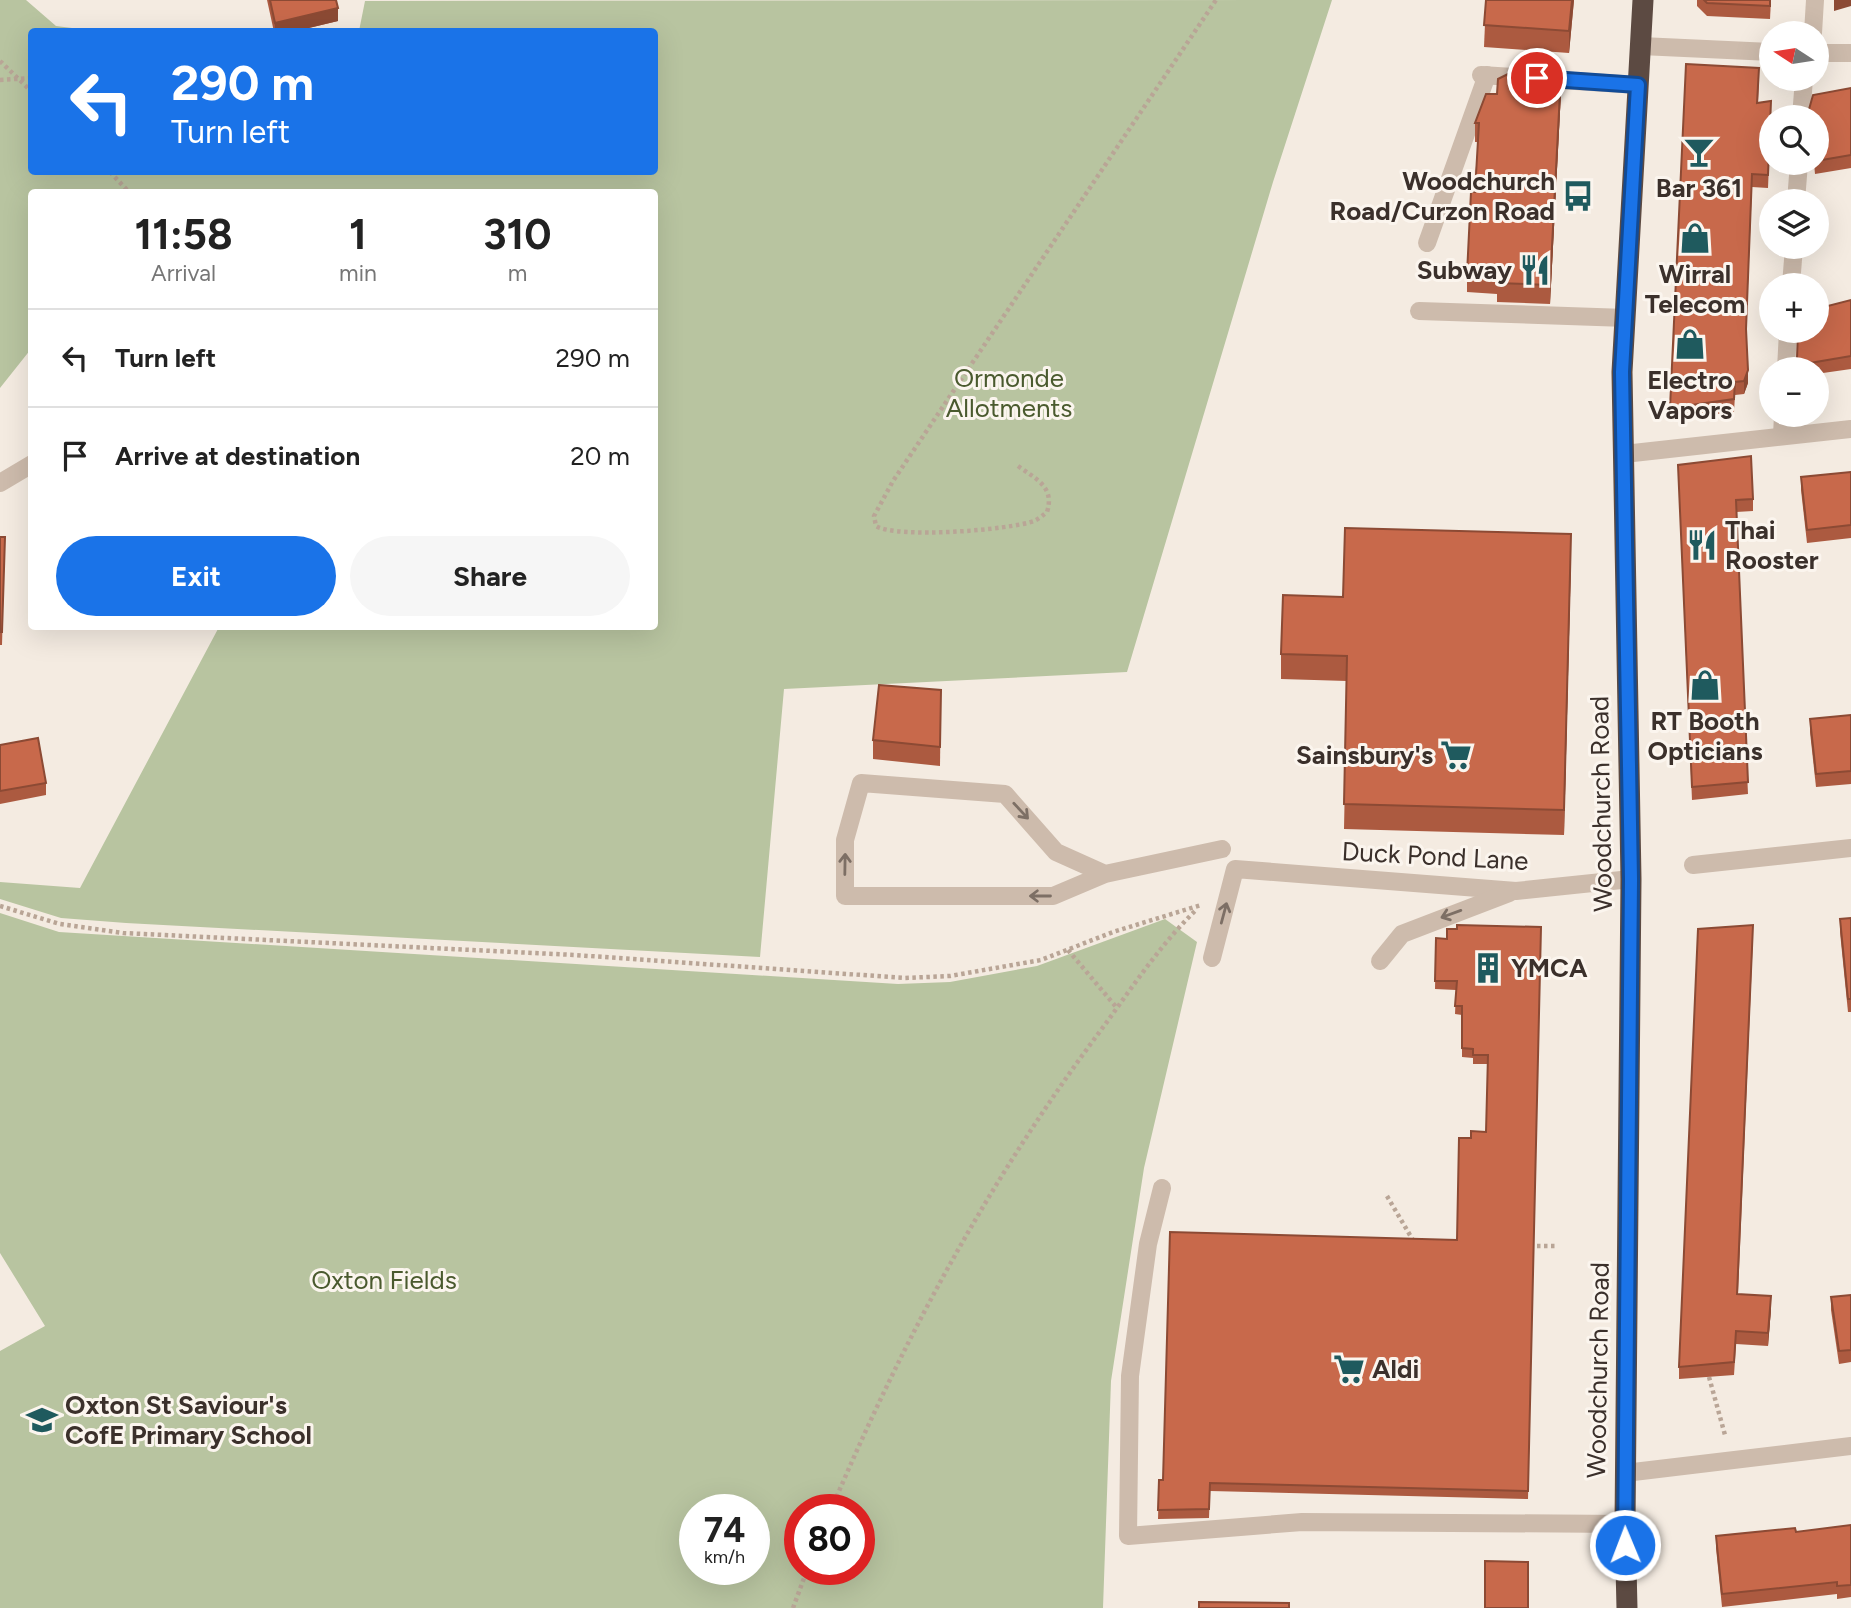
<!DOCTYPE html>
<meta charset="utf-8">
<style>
:root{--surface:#fff;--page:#f6f6f6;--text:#222;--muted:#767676;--line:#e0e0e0;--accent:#1a73e8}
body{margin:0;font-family:Figtree,sans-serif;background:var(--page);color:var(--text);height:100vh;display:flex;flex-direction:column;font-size:26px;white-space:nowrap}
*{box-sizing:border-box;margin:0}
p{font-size:23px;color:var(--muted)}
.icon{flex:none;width:38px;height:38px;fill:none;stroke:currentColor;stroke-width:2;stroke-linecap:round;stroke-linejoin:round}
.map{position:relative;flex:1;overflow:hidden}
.drawer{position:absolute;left:28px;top:189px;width:630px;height:441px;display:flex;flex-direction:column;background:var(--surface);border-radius:7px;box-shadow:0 7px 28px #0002}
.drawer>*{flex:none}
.top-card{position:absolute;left:28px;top:28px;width:630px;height:147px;border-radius:7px;box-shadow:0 7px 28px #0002;background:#1a73e8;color:#fff;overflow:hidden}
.needle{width:46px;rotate:282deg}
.fabs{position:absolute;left:1759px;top:21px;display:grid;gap:14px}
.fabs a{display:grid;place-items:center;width:70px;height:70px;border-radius:50%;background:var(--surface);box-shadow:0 7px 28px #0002;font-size:35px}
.speed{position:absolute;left:679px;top:1494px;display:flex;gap:14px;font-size:35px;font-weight:700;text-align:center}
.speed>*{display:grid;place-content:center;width:91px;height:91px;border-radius:50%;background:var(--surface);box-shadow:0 7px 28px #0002;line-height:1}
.speed small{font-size:18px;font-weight:400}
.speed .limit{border:10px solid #d22;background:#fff;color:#111}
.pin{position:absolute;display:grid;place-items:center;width:60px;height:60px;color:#fff;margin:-30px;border:4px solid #fff;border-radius:50%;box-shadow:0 2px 7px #0007}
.me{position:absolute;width:77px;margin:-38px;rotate:359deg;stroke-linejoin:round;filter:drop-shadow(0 0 5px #0008)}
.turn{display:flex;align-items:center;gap:24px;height:147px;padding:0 28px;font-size:32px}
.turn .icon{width:91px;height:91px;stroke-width:2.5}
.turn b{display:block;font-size:49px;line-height:60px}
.eta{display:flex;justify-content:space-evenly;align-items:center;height:119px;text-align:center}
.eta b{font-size:42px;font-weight:700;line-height:49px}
.cta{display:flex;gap:14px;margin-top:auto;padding:14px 28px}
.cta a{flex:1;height:80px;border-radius:42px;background:var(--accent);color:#fff;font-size:28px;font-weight:700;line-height:80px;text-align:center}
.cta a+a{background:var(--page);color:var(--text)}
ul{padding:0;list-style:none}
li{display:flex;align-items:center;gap:21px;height:98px;padding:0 28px;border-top:2px solid var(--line)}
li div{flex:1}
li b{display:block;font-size:26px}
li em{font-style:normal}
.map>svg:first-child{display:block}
.green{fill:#b8c4a0;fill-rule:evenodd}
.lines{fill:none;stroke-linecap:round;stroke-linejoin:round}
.path{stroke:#b9a596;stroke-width:4.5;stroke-dasharray:3.5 3.5;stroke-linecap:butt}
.minor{stroke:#cdbbac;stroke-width:18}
.highway{stroke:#5c4a42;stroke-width:21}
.wall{fill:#ac5a40}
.shaded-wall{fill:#8c4a34}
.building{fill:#c8694b;stroke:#8c4a34;stroke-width:2}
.oneway{stroke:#7d6f65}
.route-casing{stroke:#114b97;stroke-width:18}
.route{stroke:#1a73e8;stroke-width:12}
.labels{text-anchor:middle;stroke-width:6;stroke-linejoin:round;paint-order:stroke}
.poi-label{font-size:26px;font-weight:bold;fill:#3b302b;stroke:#fbf5ee}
.park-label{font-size:26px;fill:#4a5a2e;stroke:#fbf5ee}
.street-label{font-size:26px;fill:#3b302b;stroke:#fbf5ee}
</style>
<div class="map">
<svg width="1851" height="1608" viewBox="0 0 1851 1608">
<rect width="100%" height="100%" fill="#f4ebe1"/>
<g class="green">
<path d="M0,0H26L56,26L96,31L32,32V172H654V32L359,31L365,1L1332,0L1273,182L1127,672L784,689L760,957L126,923L61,918L0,899V882L80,888L219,627L654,626V192H32L31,349L0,388Z"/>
<path d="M0,913L59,932L898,984L950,982L1037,966L1165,919L1197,942L1144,1168L1111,1381L1103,1608H0V1351L45,1326L0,1253ZM754,1510V1570H695V1510ZM859,1510V1570H800V1510Z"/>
</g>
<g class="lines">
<g class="path">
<path d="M0,61L32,92"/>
<path d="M0,80L32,78"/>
<path d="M110,172L129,192"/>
<path d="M1018,466C1036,479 1055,487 1047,512C1043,515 1039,519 1034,521C1009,530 897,539 876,526L874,516L893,481L1216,0"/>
<path d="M0,906L60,924L123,933L575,955L905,978L950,976L1041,960L1113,932L1201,905"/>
<path d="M1068,950L1117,1008"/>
<path d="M1387,1196L1414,1242"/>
<path d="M1530,1246H1557"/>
<path d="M1709,1377L1725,1435"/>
<path d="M831,1510C903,1339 992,1175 1104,1026C1133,986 1161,944 1196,910"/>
<path d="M793,1608L807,1570"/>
</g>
<g class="minor">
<path d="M1813,33L1815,0"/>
<path d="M1641,46L1771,52"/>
<path d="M1816,53H1851"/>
<path d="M1481,75L1638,85"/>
<path d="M1801,117L1804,79"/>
<path d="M1796,201L1799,163"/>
<path d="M1427,243L1487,75"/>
<path d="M1791,285L1794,247"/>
<path d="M1419,311L1626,318"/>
<path d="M1786,369L1788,331"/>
<path d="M1782,436L1783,415"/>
<path d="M1624,454L1851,429"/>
<path d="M0,483L32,464"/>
<path d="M1693,865L1851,848"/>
<path d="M1105,874L1056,852L1005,794L861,783L845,840V896H1053L1105,874L1222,849"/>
<path d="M1212,958L1235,869L1516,891L1631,879"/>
<path d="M1380,961L1402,934L1509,893"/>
<path d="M1162,1188L1148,1244L1130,1376L1128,1536L1302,1522L1625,1524"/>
<path d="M1625,1473L1851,1446"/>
</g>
<path class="highway" d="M1627,1608L1625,1524L1631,879L1622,372L1643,0"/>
</g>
<g class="wall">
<path d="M267,0H336L338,21L292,32H274Z"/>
<path d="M1486,0H1574L1569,53L1484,47Z"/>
<path d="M1697,0H1771L1770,19L1707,16L1697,6Z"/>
<path d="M1759,80L1758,103L1771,114L1768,188L1752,187L1746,335L1748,383L1744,394L1735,395L1734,412L1670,421V408Z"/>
<path d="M1851,88V168L1815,174L1814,163H1816V117H1808V113Z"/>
<path d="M1561,92L1550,304L1497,302V294L1467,292V274L1478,142H1475V123Z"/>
<path d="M1851,300V369L1816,374V369H1797L1798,331Z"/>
<path d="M1678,465L1753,499V511L1736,512L1748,794L1692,800Z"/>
<path d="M1851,472V538L1807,543L1801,490V477Z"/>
<path d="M0,537H5L2,645H0Z"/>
<path d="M1571,558L1564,835L1344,829L1347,681L1281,679V654L1343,597Z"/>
<path d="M941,690L940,766L873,759V740Z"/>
<path d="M1851,715V784L1816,787L1810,732V719Z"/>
<path d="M0,745L46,783V795L0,804Z"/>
<path d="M1851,918V1012H1848L1840,932V919Z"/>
<path d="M1541,927L1528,1499L1210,1491L1209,1518L1158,1519L1159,1480H1163L1457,1240L1471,1138L1486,1132L1488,1064H1473V1058L1462,1057V1015L1455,1014L1456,990L1435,989L1436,938L1447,939Z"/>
<path d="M1753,937L1738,1294L1771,1309L1768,1346L1736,1344L1734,1375L1679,1379V1367Z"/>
<path d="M1851,1295V1362L1839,1364L1831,1310V1297Z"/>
<path d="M1851,1525V1597L1837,1599V1594L1722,1607L1716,1548V1536L1796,1532Z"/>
</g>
<g class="shaded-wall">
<path d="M1572,0H1574L1569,53V31Z"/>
<path d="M1834,0H1851V6L1834,11Z"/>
<path d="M338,8V21L292,32H275V23Z"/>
<path d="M1561,73V92L1550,304V285Z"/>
<path d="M1748,370V383L1744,394V381Z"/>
<path d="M1571,534V558L1564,835V810Z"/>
<path d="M1771,1296V1309L1768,1346V1333Z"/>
</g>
<g class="building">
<path d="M270,0H336L338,8L275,23Z"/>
<path d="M1486,0H1572L1569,31L1484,25Z"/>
<path d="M1704,0H1770V6L1707,3Z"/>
<path d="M1686,64L1759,68L1757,103L1771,101L1768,175L1752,174L1746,329L1748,370L1744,381L1735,382L1734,399L1670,408Z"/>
<path d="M1516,70L1561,73L1550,285L1497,283L1498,275L1467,274L1471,192H1475L1479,123H1475L1486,94H1497L1498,79Z"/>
<path d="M1851,88V155L1816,161V117H1809L1808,113L1813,95Z"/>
<path d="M1851,300V356L1798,365L1797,358L1798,331H1816V309Z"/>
<path d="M1751,456L1753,499L1736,500L1748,782L1692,787L1678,465Z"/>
<path d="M1851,472V525L1807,530L1801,477Z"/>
<path d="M1345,528L1571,534L1564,810L1344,804L1347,656L1281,654L1283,595L1343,597Z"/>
<path d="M0,537H5L2,632H0Z"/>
<path d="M879,685L941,690L940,747L873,740Z"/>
<path d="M1851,715V771L1816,774L1810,719Z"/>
<path d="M38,738L46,783L0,791V745Z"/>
<path d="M1851,918V999H1848L1840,919Z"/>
<path d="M1457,925L1541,927L1528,1491L1210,1483L1209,1509L1158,1510L1159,1480H1163L1170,1232L1457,1240L1459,1138H1471V1131L1486,1132L1488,1055H1473V1049L1462,1048V1006H1455L1457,981H1435L1436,938L1447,939V929H1457Z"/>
<path d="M1753,925L1737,1294L1771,1296L1768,1333L1736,1331L1734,1362L1679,1367L1698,929Z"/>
<path d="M1851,1295V1350L1839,1351L1831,1297Z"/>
<path d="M1851,1525V1585L1837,1586V1582L1722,1594L1716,1536L1795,1528L1796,1532Z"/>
<path d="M1485,1561L1528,1562V1608H1485Z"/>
<path d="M1199,1602L1289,1603V1608H1199Z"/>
</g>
<defs><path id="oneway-shaft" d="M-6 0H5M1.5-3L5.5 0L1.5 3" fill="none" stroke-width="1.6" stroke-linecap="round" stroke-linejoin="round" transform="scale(1.75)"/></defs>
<g class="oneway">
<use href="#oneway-shaft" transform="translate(1021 811) rotate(47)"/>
<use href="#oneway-shaft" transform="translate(845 864) rotate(-89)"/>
<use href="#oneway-shaft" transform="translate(1040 896) rotate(180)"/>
<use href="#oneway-shaft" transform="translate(1224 913) rotate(-75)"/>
<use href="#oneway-shaft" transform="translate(1451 914) rotate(160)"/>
</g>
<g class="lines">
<defs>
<path id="route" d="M1537,78L1638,85L1622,372L1631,879L1625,1545"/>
</defs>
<use href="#route" class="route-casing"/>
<use href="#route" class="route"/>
</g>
<defs>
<symbol id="bar-bare" viewBox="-9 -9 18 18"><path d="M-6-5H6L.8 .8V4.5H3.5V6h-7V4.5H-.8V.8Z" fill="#1f5a5e" stroke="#fbf5ee" stroke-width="2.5" paint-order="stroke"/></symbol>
<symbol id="bus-bare" viewBox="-9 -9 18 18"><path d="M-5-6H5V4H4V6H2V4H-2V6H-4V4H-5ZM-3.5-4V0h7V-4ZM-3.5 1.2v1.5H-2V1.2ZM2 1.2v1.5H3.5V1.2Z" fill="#1f5a5e" stroke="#fbf5ee" stroke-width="2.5" paint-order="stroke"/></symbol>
<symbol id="shop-bare" viewBox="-9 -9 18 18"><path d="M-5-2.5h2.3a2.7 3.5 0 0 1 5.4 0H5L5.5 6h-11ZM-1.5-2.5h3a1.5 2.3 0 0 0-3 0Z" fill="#1f5a5e" stroke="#fbf5ee" stroke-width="2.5" paint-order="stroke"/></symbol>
<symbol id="restaurant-bare" viewBox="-9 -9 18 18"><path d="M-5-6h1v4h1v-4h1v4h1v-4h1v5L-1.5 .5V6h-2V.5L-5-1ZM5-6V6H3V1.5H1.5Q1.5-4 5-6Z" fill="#1f5a5e" stroke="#fbf5ee" stroke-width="2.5" paint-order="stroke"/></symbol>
<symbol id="supermarket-bare" viewBox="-9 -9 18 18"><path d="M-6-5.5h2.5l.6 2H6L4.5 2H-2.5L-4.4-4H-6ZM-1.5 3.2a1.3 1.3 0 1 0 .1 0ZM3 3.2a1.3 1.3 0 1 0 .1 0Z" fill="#1f5a5e" stroke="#fbf5ee" stroke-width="2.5" paint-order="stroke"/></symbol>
<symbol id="building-bare" viewBox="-9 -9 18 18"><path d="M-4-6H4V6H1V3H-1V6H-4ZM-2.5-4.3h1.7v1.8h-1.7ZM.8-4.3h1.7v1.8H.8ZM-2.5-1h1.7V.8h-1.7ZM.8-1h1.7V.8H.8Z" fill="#1f5a5e" stroke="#fbf5ee" stroke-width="2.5" paint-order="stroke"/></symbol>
<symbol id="school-bare" viewBox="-9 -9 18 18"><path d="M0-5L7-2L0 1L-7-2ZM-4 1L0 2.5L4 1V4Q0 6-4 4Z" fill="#1f5a5e" stroke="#fbf5ee" stroke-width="2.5" paint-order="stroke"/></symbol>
</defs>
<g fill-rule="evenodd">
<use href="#bar-bare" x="1677" y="130" width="44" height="44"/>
<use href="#bus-bare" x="1556" y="174" width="44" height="44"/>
<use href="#shop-bare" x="1673" y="216" width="44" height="44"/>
<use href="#restaurant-bare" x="1513" y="248" width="44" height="44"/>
<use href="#shop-bare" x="1668" y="322" width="44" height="44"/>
<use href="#restaurant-bare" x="1680" y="523" width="44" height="44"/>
<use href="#shop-bare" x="1683" y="663" width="44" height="44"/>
<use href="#supermarket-bare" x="1434" y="733" width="44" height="44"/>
<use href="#building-bare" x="1466" y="946" width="44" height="44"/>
<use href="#supermarket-bare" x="1327" y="1347" width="44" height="44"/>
<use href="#school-bare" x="20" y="1398" width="44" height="44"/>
</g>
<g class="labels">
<g class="poi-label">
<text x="1555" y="190" text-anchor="end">Woodchurch<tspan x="1555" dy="30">Road/Curzon Road</tspan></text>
<text x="1699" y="197">Bar 361</text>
<text x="1512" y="279" text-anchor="end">Subway</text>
<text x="1695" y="283">Wirral<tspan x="1695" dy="30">Telecom</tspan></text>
<text x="1690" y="389">Electro<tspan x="1690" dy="30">Vapors</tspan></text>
<text x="1725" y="539" text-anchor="start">Thai<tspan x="1725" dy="30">Rooster</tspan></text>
<text x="1705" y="730">RT Booth<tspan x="1705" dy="30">Opticians</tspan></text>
<text x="1433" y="764" text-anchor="end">Sainsbury's</text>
<text x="1511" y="977" text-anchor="start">YMCA</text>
<text x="1372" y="1378" text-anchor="start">Aldi</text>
<text x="65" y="1414" text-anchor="start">Oxton St Saviour's<tspan x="65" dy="30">CofE Primary School</tspan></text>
</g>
<g class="park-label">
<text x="1009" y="387">Ormonde<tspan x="1009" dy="30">Allotments</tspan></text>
<text x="384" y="1289">Oxton Fields</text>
</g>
<g class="street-label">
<text transform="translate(1601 804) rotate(-91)" y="9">Woodchurch Road</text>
<text transform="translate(1435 856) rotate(3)" y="9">Duck Pond Lane</text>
<text transform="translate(1598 1370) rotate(-89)" y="9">Woodchurch Road</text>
</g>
</g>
</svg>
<div class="fabs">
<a><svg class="needle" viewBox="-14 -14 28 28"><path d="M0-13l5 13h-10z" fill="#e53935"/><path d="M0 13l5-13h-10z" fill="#767676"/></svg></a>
<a><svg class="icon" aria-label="search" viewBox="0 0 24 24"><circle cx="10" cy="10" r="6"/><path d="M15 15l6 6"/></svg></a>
<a><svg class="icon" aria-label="layers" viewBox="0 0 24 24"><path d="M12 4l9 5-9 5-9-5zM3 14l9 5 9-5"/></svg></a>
<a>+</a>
<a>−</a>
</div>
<div class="speed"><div>74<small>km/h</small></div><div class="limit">80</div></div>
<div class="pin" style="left:1537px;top:78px;background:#d93025"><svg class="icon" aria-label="arrive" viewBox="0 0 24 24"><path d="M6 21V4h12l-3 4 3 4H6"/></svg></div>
<svg class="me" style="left:1625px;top:1545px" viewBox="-20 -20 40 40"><circle r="17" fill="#1a73e8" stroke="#fff" stroke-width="3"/><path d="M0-11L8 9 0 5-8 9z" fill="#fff"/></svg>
<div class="top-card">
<div class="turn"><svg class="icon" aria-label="left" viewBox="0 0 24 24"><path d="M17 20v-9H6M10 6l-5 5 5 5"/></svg><div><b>290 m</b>Turn left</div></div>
</div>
<section class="drawer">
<div class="eta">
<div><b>11:58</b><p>Arrival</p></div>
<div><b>1</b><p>min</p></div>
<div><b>310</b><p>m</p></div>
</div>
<ul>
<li><svg class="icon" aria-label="left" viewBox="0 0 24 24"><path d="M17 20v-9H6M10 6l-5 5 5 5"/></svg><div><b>Turn left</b></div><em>290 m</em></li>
<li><svg class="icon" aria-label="arrive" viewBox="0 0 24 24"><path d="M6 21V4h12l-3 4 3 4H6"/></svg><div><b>Arrive at destination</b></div><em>20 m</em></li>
</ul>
<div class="cta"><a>Exit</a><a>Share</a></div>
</section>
</div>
